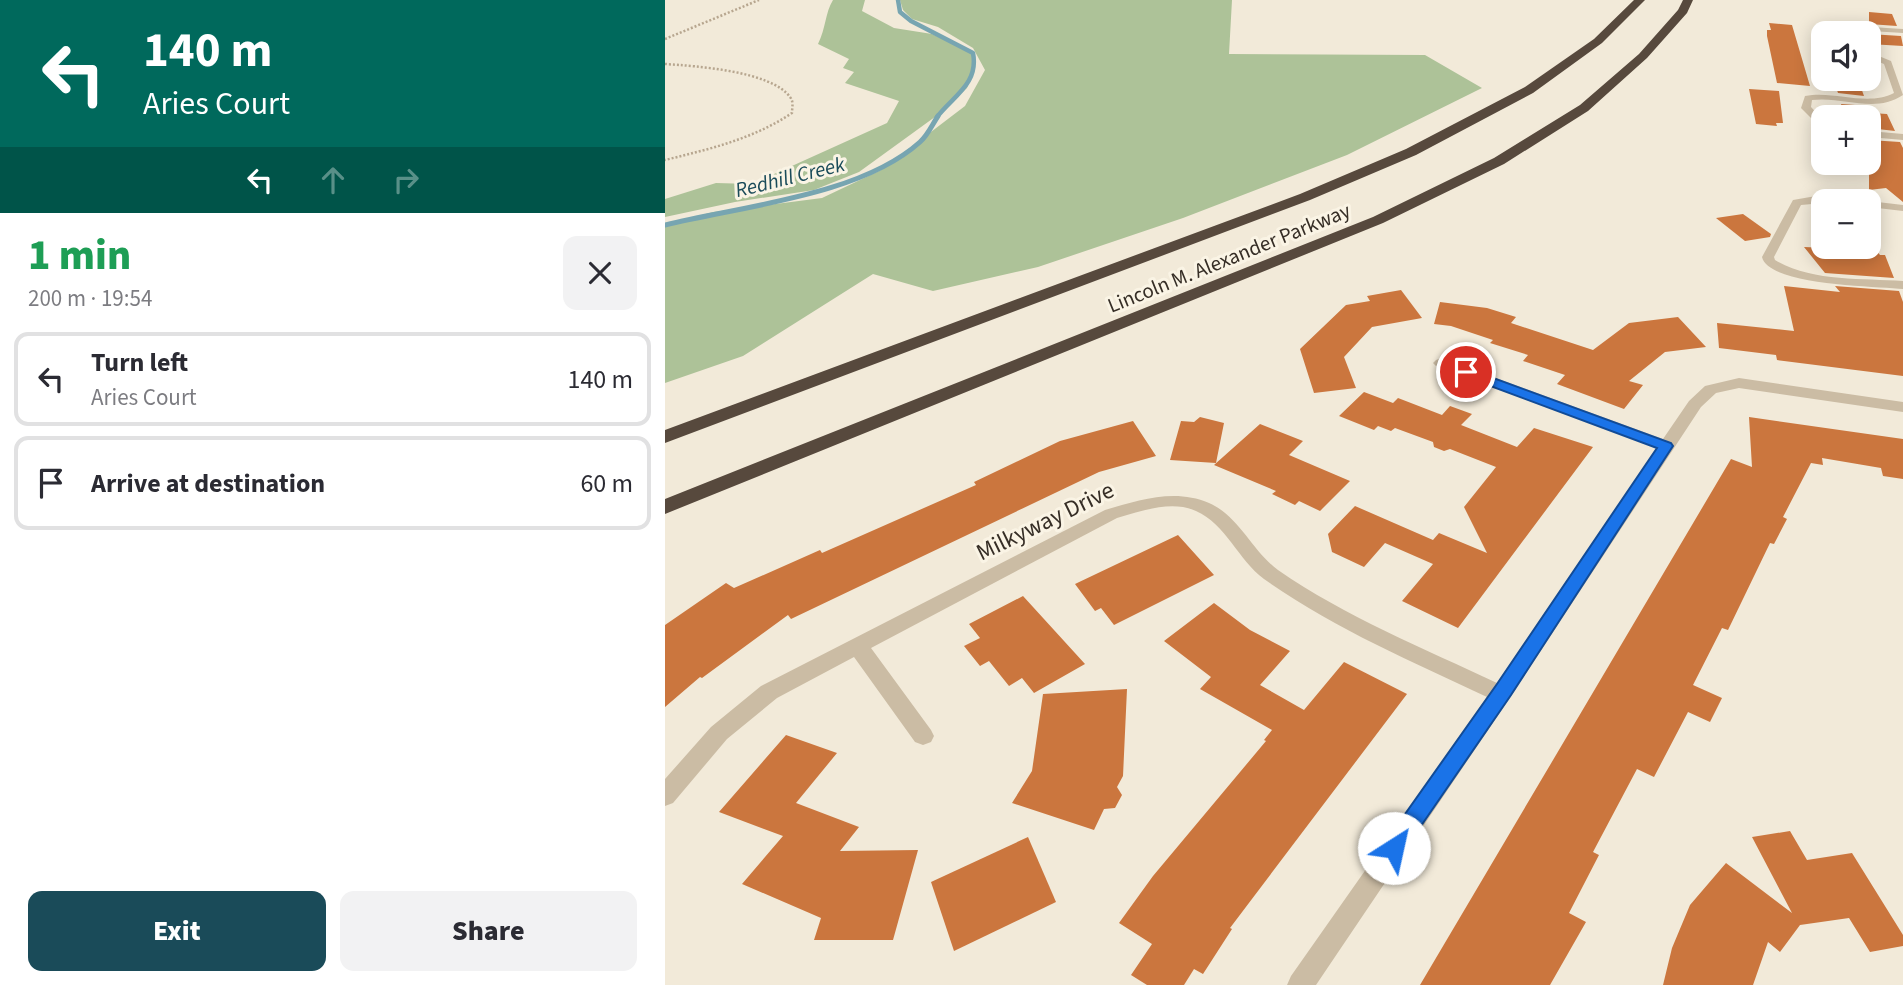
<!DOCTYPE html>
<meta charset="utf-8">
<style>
:root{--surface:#fff;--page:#f2f2f3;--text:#2b2b33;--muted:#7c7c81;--line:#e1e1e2;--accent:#1a4b59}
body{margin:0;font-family:"Source Sans 3",sans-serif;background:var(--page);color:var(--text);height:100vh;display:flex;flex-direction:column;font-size:26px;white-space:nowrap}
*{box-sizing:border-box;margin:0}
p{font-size:23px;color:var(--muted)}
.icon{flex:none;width:38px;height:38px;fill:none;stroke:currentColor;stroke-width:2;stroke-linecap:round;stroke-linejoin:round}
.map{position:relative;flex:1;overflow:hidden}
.panel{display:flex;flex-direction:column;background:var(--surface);width:665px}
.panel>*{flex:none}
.top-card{background:#00695c;color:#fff;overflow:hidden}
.tools{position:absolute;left:1146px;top:21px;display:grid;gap:14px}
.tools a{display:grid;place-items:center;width:70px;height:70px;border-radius:14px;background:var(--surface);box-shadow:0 4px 18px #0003;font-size:35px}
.pin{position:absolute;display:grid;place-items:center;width:60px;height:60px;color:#fff;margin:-30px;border:4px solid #fff;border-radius:50%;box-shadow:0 2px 7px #0007}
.me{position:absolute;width:77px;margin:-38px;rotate:35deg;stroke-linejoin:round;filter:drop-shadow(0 0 5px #0008)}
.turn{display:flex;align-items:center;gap:24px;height:147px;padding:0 28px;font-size:32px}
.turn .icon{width:91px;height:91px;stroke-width:2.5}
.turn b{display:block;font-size:49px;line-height:60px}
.lanes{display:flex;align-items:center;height:66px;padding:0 28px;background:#0003;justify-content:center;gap:35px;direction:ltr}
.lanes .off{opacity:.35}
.round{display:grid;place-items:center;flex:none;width:74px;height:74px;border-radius:14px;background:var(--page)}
.summary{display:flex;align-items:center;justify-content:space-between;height:119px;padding:0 28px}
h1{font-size:42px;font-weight:800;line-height:52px;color:#1e9e55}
.primary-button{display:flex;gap:14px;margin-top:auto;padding:14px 28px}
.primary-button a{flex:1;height:80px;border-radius:14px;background:var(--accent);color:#fff;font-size:28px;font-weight:800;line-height:80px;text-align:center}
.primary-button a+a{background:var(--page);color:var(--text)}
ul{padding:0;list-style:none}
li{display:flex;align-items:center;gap:21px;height:94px;margin:0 14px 10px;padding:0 14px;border:4px solid var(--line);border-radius:14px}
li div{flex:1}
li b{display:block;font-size:26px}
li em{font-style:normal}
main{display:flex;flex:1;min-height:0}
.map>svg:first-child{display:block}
.green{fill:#adc298}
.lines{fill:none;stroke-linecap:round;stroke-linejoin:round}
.stream-far1{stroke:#77a5b1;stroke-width:4.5}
.stream{stroke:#77a5b1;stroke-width:5}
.building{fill:#cb763e}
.path{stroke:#b7a68f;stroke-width:2.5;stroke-dasharray:2 2;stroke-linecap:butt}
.lane{fill:#cbbca4;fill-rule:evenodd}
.street{fill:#cbbca4;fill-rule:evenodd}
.highway{fill:#57493d;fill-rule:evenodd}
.route{fill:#1a73e8;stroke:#114b97;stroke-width:2}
.labels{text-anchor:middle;stroke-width:6;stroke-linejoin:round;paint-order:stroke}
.far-water-label{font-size:21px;font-style:italic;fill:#1a4b59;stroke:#faf4e5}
.far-street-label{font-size:21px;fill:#362e26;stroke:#faf4e5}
.street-label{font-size:24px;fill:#362e26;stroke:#faf4e5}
</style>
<main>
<section class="panel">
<div class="top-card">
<div class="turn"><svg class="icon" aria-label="left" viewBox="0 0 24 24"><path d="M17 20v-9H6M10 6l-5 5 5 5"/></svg><div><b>140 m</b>Aries Court</div></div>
<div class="lanes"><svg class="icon" aria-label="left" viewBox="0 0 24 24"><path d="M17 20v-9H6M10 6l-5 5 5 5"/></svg><svg class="icon off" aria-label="ahead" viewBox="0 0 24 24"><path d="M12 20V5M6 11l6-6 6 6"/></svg><svg class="icon off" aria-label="right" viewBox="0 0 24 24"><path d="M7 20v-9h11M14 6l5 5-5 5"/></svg></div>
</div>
<div class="summary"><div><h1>1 min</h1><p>200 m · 19:54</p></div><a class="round"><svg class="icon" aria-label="close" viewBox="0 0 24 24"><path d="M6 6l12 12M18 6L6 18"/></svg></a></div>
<ul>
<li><svg class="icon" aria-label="left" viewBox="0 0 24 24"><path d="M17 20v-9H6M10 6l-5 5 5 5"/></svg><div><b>Turn left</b><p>Aries Court</p></div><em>140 m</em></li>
<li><svg class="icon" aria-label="arrive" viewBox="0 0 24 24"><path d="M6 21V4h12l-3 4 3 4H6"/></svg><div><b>Arrive at destination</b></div><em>60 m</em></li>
</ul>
<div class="primary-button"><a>Exit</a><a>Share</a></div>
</section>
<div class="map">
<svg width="1238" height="985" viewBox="0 0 1238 985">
<rect width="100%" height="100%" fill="#f2ead9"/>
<g class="green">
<path d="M168,0H200L197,11L229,28L267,34L308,53L311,63L302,88L274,114L194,172L149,190L70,202L0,217V199L51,183L87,184L222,123L234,101L180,83L189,72L178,68L184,59L153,44C161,28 160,13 168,0Z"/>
<path d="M235,0H567L564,54L760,55L817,88L682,155L518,218L373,267L268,291L208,274L78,356L0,383V225L48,212L157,198L216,170L300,106L320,70L308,48L273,27L247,19L238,10Z"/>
</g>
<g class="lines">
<path class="stream-far1" d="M233,0L235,12L246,21L308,53C314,84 288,96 272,117"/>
<path class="stream" d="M0,225C76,206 195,196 255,142C263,135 267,125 273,116"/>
</g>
<g class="building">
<path d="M1204,12L1227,14L1232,26L1204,24Z"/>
<path d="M1104,23L1127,25L1145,86L1112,83L1102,36V30H1106Z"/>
<path d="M1204,34L1236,36L1238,46L1204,44Z"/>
<path d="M1168,79H1193L1199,96L1173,93Z"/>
<path d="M1084,89L1114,91L1118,123H1111L1112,126L1091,124Z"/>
<path d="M1176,104L1204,106L1206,113L1222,114L1230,131L1204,128V117L1180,116Z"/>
<path d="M1204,140L1235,142L1238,148V202L1221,188L1204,190Z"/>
<path d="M1078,214L1106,234L1105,237L1080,241L1051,218Z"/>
<path d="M1139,247L1211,250L1215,255H1220L1229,278L1160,273Z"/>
<path d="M1119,286L1175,292L1170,286L1234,291L1238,302V376L1112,360L1111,355L1054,348L1052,323L1129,331Z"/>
<path d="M736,290L757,318L707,327L679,357L691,388L649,393L635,349L681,305L705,301L702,296Z"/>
<path d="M775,302L822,308L851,317L846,323L928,350L964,323L1013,317L1041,347L1000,352L964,381L978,385L959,409L892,384L900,375L858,361L863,355L825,343L828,340L786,326L769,324Z"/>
<path d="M699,392L728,403L733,398L777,415L785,406L807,414L796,425L852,447L869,428L928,447L793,628L737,601L768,564L720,543L699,567L667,552L663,534L690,506L768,540L774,533L822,553L799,507L831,467L785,449L779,451L769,447L768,442L730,428L726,431L713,426L709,430L674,416Z"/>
<path d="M535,417L559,423L551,463L505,460L516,421L529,422Z"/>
<path d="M1084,417L1238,439V479L1218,476L1216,468L1157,458L1158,465L1146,463L1118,517L1122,519L1109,544L1105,543L1063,630L1057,628L1028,685L1057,698L1045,722L1023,712L989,777L972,769L928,852L934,855L904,913L921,922L885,985H755L1066,459L1087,467Z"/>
<path d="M468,421L491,456L434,472L126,619L123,615L37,678L35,677L0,707V625L61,583L69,588L155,550L157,553L311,485L309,482L395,441Z"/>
<path d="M595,424L638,441L624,455L685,481L655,511L634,501L630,505L607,494L611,491L549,465Z"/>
<path d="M513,535L549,575L449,625L436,608L430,611L410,584Z"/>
<path d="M358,596L420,664L369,693L357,678L344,686L324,661L315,666L299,646L315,638L304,624Z"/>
<path d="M549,603L585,630L625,651L595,685L639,710L679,662L742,694L565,928L567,929L538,974L529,969L519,985H482L466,975L487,944L454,923L488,876L601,741L599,740L607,730L535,689L546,677L499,641Z"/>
<path d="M462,689L458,776L452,787L457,795L450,808L439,809L429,830L347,803L367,771L378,694Z"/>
<path d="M121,735L172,753L131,803L194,827L175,851L253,850L228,940H149L156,918L77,884L118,836L54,812Z"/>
<path d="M1125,831L1142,860L1187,853L1238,935V946L1205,952L1184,918L1135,925L1115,952L1103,942L1088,985H998L1007,948L1025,905L1061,863L1127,913L1087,837Z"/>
<path d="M363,837L391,902L289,951L266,882Z"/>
</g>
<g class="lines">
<g class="path">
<path d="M0,39L94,0"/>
<path d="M0,64C31,66 106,71 125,97C129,102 127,107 127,113C88,139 45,149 0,160"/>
</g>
<g class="lane">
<path d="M1174,25L1238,29V33L1174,29L1167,33H1159L1162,27Z"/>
<path d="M1204,52L1226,61L1238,95C1210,114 1178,96 1147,100L1146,107L1158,120V128L1155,127L1136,108L1140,96C1169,90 1202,107 1229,93L1219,64L1204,58Z"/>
<path d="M1204,131L1238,134V140L1204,137Z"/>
<path d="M1151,196L1176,198L1181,201L1136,205L1109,257L1110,260C1147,282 1197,278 1238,281V289C1212,286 1104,286 1097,257L1128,200Z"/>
<path d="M1202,201H1204L1238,205V211L1204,207Z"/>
</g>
<path class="street" d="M776,358L998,439L1024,401L1040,386L1074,378L1238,402V412L1074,388L1051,393L1036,407L846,696L651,985H622L626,976L822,697C746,661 668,628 599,579C573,560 561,524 531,511C506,500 477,511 452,518L206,648L266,730L269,736L266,742L258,745L250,742L189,657L112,698L62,739L8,803L0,806V779L46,727L96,686L440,510C474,500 510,488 544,503C574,516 587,551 613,570C681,617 758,648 832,683L992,448L771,366L768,363L771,360Z"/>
<g class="highway">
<path d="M969,0H980L937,43L868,93L751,155L645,200L0,443V430L635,194L741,149L860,87L929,39Z"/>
<path d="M1018,0H1028L1022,13L982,58L923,111L839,164L718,223L0,514V499L708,217L829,158L915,105L974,54L1013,10Z"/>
</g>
</g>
<path class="route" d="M801,368L1006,443L1008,446L846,695L736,855L729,858L721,855L718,848L721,841L832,684L992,448L796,375V369Z"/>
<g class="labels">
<g class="far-water-label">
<text transform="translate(125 177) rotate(-14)" y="7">Redhill Creek</text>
</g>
<g class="far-street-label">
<text transform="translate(564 258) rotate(-22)" y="7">Lincoln M. Alexander Parkway</text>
</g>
<g class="street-label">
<text transform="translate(380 521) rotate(-26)" y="8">Milkyway Drive</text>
</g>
</g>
</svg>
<div class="tools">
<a><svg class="icon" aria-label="sound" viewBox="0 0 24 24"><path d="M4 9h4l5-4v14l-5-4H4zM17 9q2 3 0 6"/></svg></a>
<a>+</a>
<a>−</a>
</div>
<div class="pin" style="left:801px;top:372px;background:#d93025"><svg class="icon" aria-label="arrive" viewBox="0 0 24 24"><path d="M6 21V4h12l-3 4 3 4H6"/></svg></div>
<svg class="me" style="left:729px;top:848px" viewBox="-20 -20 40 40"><circle r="19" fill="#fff"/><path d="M0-13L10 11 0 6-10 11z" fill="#1a73e8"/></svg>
</div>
</main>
